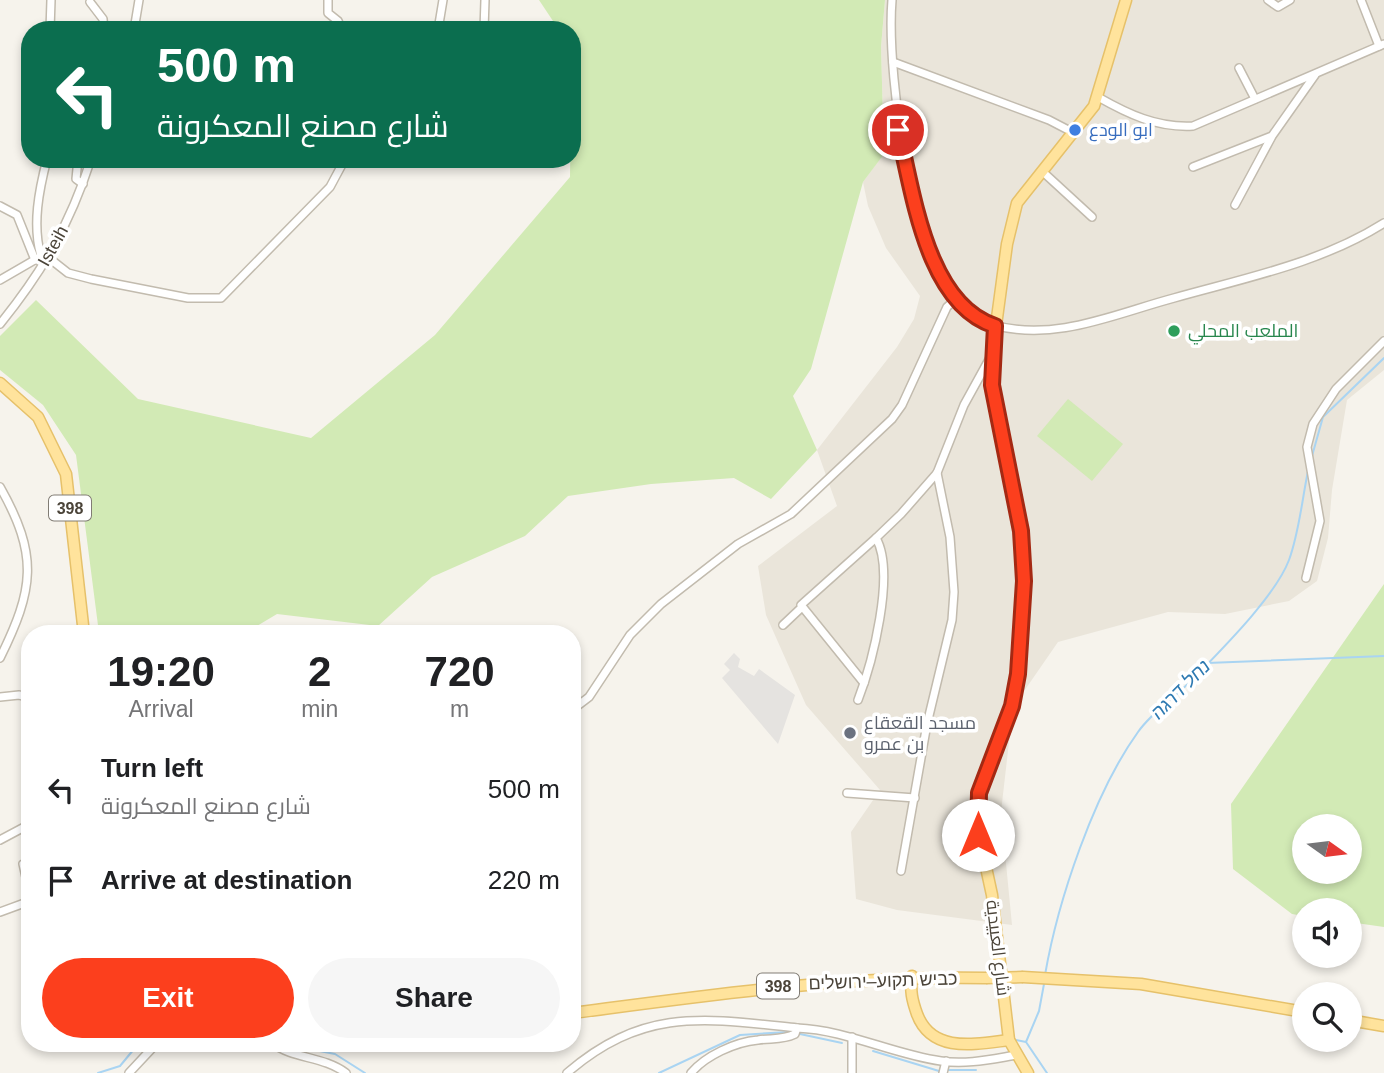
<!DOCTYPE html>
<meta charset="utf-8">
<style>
:root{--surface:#fff;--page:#f6f6f6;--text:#202124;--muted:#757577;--accent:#fc3f1d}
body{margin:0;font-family:Arial,Cairo,"Noto Sans Hebrew",sans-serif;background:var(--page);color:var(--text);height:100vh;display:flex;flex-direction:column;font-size:26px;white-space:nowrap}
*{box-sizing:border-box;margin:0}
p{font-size:23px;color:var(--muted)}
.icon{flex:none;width:38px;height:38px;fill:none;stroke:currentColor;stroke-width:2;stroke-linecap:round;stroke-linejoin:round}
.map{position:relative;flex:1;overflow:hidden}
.sheet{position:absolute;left:21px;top:625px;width:560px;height:427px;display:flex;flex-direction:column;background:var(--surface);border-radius:28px;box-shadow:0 4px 10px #0003}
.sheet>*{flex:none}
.banner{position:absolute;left:21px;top:21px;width:560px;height:147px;border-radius:28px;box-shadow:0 4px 10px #0003;background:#0b6e4f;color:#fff;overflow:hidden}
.needle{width:46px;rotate:104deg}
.controls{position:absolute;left:1292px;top:814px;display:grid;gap:14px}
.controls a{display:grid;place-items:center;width:70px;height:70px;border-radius:50%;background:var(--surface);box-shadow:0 4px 10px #0003;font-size:35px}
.pin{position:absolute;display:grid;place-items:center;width:60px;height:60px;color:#fff;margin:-30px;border:4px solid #fff;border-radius:50%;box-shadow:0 2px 7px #0007}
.me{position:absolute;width:77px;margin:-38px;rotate:0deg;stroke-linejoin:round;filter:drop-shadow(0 0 5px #0008)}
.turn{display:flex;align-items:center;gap:24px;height:147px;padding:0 21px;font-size:32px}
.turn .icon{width:91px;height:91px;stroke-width:2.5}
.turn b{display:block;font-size:49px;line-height:60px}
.eta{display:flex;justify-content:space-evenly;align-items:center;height:119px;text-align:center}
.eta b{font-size:42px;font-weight:700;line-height:49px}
.action{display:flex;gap:14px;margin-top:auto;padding:14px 21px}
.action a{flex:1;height:80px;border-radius:42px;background:var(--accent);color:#fff;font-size:28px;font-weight:700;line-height:80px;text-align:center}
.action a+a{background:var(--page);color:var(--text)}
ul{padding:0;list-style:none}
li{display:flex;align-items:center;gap:21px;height:91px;padding:0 21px}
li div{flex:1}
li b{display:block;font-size:26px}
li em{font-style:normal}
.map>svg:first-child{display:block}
.residential{fill:#eae5da}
.green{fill:#d2eab5;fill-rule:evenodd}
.parking{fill:#e5e3e0}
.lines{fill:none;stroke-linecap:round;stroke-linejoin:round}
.stream{stroke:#a9d4f2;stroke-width:2}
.minor-casing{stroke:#c2bbae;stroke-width:10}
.major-casing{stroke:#e6c16a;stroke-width:13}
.minor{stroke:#fff;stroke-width:7}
.major{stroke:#ffe39c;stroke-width:10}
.major-bridge-casing{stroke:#e6c16a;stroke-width:13;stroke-linecap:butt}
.major-bridge{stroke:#ffe39c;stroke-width:10}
.route-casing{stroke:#a42913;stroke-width:18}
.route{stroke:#fc3f1d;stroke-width:12}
.shop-dot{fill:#3f7fe0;stroke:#fff;stroke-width:2.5}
.leisure-dot{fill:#2e9e5b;stroke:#fff;stroke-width:2.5}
.worship-dot{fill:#6b7280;stroke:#fff;stroke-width:2.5}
.labels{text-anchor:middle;stroke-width:7;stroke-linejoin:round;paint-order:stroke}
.shield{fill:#fff;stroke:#817c74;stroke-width:2}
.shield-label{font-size:16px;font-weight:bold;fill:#4b4439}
.shop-label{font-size:18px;fill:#366cbe;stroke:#fff;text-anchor:start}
.street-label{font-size:18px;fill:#4b4439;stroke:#fff}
.leisure-label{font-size:18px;fill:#27864d;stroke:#fff;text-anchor:start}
.worship-label{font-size:18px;fill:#5b616d;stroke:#fff;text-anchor:start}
.water-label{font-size:19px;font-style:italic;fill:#2e7ab2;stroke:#fff}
</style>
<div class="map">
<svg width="1384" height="1073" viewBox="0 0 1384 1073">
<rect width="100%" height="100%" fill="#f6f3ec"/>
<path class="residential" d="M885,0H1384V370L1347,400L1332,490L1328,538L1317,581L1289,601L1225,614L1168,612L1058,642L1013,707L1001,812L1012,925L897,910L856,899L851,832L880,790L806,705L766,615L758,566L837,506L817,450L897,347L914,319L920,296L886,248L868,206L863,182L884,153L881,47Z"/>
<g class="green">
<path d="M539,0H885L881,47L884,154L863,182L811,369L793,396L817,450L771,499L734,478L651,484L568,496L525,536L432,577L378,626L277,614L245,633H99L76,455L43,405L0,370V336L36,300L138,399L311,438L435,335L570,177L572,30H559Z"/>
<path d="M1068,399L1123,444L1092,481L1037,436Z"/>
<path d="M1384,584V927L1349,922V910H1304V916L1292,914L1233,869L1231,804ZM1349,826V872H1304V826Z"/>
</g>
<path class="parking" d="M734,653L740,659L738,667L754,676L759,669L795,695L778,744L722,678L730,670L724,664Z"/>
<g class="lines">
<g class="stream">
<path d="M1312,456L1323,417L1384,358"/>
<path d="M1207,663L1384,656"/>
<path d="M1045,975C1058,900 1094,793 1138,732C1152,712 1175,697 1192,680C1220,651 1275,597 1289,560C1299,533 1302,500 1308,471"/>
<path d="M800,1034L842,1043"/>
<path d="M1016,1040L1026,1042L1039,1011L1044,984"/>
<path d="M1026,1042L1047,1073"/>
<path d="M295,1043L299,1047L335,1054L365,1073"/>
<path d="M873,1051L939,1071"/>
<path d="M947,1070H976"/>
<path d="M98,1073L120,1066L139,1043"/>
<path d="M659,1073L740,1035L788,1032"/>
</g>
<defs>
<g id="minor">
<path d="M328,0V13L338,21L342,30"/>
<path d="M892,0C886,71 912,304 993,325C1056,342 1114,314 1174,298C1245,278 1321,263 1384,223"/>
<path d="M1268,0L1278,7L1290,0"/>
<path d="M1361,0L1379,46"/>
<path d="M90,2L103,19L104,30"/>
<path d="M50,30L51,0"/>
<path d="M134,30L139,0"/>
<path d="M438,30L443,0"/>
<path d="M484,30L485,0"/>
<path d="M893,62L1049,120L1074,133"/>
<path d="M1239,68L1255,99"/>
<path d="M1098,97C1128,114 1157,128 1193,126L1384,44"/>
<path d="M78,159L76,179L83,184"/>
<path d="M1193,167L1272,136L1315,75"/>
<path d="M1043,172L1092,217"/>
<path d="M1235,205L1271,138"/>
<path d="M0,206L17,215L35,260"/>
<path d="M41,256C32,225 39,190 47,159"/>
<path d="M49,258L68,273L91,279L188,298H221L330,187L345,159"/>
<path d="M0,280L38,258"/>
<path d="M0,324C43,271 70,224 91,159"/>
<path d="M0,487C39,556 34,589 0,658"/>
<path d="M1306,578L1320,521L1307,447L1313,424L1336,389L1384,341"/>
<path d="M783,625L801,608"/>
<path d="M864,683L801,605L876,538"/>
<path d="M0,697L19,695L30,698"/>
<path d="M858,700C872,664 896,573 876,538L901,514L937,473L964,405L991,356"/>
<path d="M572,710L589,697L630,635L661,604L738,544L791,514L892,419L902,405L947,307L956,299"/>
<path d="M847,793L915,798"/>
<path d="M0,840L30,824"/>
<path d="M30,861L23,864L30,895"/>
<path d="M901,871L927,724L952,620L954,592L950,537L937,473"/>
<path d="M0,912L30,901"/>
<path d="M272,1043C293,1059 323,1056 346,1073"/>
<path d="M129,1073L157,1043"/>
<path d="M567,1073C644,1007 704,1018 797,1028"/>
<path d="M691,1073C705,1056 735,1042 758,1040C772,1038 783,1040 795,1034L797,1028C847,1030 892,1054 941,1061C966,1065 992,1059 1017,1055"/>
<path d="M852,1073V1037"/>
<path d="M943,1073L946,1061"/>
</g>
<g id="major">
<path d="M0,383L38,417L66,474L84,634"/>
<path d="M912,976C910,991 912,1000 917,1014C932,1054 976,1044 1009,1040"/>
<path d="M1023,977L1141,984L1304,1012"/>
<path d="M572,1013C710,995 847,975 986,978"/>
<path d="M1349,1020L1384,1026"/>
<path d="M1028,1073L1009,1040L992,895L979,835V793L1011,706L1018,674L1024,581L1021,531L991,385L992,355L1007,244L1017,203L1094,106L1126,0"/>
</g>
</defs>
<use href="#minor" class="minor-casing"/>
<use href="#major" class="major-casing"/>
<use href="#minor" class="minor"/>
<use href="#major" class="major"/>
<defs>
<path id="major-bridge" d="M986,978L1023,977"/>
</defs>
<use href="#major-bridge" class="major-bridge-casing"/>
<use href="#major-bridge" class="major-bridge"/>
</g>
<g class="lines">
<defs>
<path id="route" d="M898,130C913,191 926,304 995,326L992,385L1021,531L1024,581L1018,674L1012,706L979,793L978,835"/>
</defs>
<use href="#route" class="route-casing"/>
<use href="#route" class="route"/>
</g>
<circle class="shop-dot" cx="1075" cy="130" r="7"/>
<circle class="leisure-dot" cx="1174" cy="331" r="7"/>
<circle class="worship-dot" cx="850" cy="733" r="7"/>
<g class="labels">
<g class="shield">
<rect x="49" y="495.5" width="42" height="25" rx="5"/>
<rect x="757" y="973.5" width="42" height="25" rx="5"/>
</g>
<g class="shield-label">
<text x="70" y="514">398</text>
<text x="778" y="992">398</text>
</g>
<g class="shop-label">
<text x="1089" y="136">ابو الودع</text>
</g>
<g class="street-label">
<text transform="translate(53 246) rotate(-61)" y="6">Isteih</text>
<text transform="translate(998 948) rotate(83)" y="6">شارع العبيدية</text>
<text transform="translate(883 981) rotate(-2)" y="6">כביש תקוע–ירושלים</text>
</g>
<g class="leisure-label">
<text x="1188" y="337">الملعب المحلي</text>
</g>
<g class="worship-label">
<text x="864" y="729">مسجد القعقاع<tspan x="864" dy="21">بن عمرو</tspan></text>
</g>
<g class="water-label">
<text transform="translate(1180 689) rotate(-45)" y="7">נחל דרגה</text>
</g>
</g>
</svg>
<div class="controls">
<a><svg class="needle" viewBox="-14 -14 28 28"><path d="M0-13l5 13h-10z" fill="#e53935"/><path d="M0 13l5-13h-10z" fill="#757577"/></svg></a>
<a><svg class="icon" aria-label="sound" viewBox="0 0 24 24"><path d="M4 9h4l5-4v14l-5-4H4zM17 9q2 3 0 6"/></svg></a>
<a><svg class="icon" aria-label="search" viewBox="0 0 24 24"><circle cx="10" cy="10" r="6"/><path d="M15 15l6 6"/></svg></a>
</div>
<div class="pin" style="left:898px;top:130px;background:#d93025"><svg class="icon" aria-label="arrive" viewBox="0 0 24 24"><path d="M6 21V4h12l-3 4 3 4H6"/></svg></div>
<svg class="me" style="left:978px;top:835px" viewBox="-20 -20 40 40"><circle r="19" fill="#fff"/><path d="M0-13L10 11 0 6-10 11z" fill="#fc3f1d"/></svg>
<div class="banner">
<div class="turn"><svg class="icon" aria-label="left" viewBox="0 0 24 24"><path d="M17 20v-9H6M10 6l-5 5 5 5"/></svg><div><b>500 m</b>شارع مصنع المعكرونة</div></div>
</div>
<section class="sheet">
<div class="eta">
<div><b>19:20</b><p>Arrival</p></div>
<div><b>2</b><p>min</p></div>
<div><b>720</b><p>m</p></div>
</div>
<ul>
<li><svg class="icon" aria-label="left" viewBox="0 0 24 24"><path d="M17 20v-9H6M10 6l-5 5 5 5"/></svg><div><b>Turn left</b><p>شارع مصنع المعكرونة</p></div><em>500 m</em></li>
<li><svg class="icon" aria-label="arrive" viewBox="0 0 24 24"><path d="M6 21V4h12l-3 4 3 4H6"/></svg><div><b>Arrive at destination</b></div><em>220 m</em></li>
</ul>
<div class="action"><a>Exit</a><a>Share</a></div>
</section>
</div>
